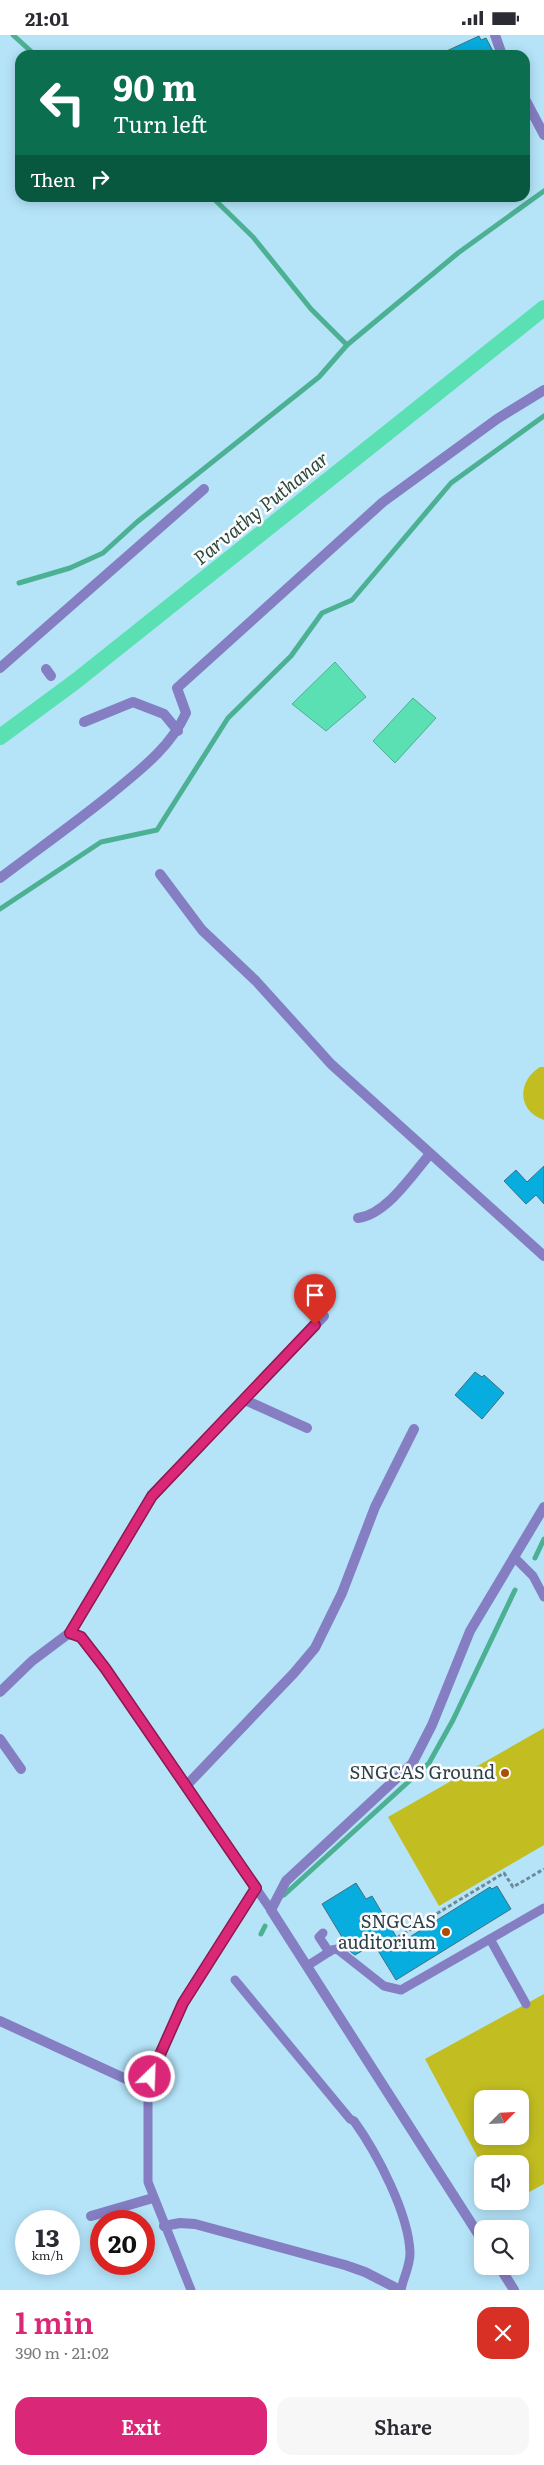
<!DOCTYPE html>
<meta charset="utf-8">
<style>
:root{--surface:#fff;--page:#f7f7f7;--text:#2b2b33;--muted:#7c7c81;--accent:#db2777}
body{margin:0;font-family:Literata,serif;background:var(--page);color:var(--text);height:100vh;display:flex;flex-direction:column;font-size:19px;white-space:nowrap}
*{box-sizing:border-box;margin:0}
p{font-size:16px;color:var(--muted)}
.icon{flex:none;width:28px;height:28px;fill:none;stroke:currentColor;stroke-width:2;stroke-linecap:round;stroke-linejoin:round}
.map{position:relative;height:2255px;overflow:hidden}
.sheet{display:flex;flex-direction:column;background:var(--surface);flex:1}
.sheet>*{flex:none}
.top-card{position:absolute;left:15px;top:15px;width:515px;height:152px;border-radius:15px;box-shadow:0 2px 12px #0003;background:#0b6e4f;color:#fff;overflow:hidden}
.needle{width:32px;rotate:66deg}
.buttons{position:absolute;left:474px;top:2055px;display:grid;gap:10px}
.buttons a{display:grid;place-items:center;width:55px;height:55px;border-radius:10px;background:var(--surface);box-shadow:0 2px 12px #0003;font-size:25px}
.speed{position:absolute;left:15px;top:2175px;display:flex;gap:10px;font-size:25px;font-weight:700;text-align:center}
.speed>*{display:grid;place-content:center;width:65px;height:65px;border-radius:50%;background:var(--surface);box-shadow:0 2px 12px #0003;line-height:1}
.speed small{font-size:12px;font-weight:400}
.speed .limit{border:8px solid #d22;background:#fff;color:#111}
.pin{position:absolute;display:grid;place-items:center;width:42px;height:42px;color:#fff;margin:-51px -21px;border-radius:50% 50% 50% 0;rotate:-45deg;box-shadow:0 0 5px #0007}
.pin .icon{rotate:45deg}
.me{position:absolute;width:55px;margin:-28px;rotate:24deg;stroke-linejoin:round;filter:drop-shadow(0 0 4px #0008)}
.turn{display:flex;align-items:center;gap:18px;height:105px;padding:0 15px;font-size:22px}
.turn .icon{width:65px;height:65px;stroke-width:2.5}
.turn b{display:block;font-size:35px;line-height:42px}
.then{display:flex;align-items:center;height:48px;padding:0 15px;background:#0003;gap:10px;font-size:19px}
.round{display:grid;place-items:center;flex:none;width:52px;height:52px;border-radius:15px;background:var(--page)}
.summary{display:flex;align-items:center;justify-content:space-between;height:85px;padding:0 15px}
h1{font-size:30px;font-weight:600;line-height:38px;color:var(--accent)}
.cta{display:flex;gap:10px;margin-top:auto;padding:10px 15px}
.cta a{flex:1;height:58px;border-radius:15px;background:var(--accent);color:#fff;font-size:20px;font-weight:600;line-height:58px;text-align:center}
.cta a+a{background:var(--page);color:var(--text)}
.status{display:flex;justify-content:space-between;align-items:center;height:35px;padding:0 25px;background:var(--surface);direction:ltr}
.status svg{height:14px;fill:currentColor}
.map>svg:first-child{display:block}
.green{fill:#c2be21;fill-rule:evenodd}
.water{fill:#5ae0b3;stroke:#4cb093}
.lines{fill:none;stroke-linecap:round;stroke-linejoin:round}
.stream{stroke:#4cb093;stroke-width:5}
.canal{stroke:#5ae0b3;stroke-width:16}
.building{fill:#06adde;stroke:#426e80}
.path{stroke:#6c8c9b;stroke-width:3;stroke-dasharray:4 2.5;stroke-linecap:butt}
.service{stroke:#857ec3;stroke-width:9}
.minor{stroke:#857ec3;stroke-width:10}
.route-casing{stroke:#8e194d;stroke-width:12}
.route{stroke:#db2777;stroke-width:9}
.poi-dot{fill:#ad4d05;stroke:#fcfcfc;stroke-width:2}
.labels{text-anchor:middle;stroke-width:5;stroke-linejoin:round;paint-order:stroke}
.poi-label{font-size:18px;fill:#2d4049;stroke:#fcfcfc;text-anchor:end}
.water-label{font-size:19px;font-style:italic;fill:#2d493e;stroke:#fcfcfc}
</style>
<div class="status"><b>21:01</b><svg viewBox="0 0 49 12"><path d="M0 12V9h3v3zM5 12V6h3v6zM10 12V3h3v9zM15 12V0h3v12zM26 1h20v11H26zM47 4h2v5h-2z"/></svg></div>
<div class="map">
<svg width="544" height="2255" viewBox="0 0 544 2255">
<rect width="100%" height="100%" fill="#b5e4f9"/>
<g class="green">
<path d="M540,1032H544V1085C517,1076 517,1046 540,1032Z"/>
<path d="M544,1693V1810L439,1871L388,1782Z"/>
<path d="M544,1959V2149L520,2162V2129L482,2130L425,2024ZM482,2064H520V2101H482Z"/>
</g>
<g class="water">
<path d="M335,627L366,662L326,696L292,669Z"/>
<path d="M413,663L436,683L395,728L373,706Z"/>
</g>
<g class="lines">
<g class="stream">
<path d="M13,0L35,20"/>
<path d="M212,162L253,202L311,274L347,310L458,218L544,156"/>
<path d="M19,548L70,533L103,518L137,487L319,342L347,310"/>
<path d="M0,874L101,807L157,795L228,683L291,621L322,578L352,565L451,448L544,381"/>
<path d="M535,1523L544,1504"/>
<path d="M284,1860L429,1728L453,1685L515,1555"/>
<path d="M261,1899L265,1891"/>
</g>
<path class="canal" d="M0,702L76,646L544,273"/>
</g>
<g class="building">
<path d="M479,1L481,5L486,3L495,20H438Z"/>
<path d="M544,1131V1169L536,1160L526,1169L504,1146L516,1135L527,1147Z"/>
<path d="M475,1337L482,1342L484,1340L504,1358L482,1384L455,1360Z"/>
<path d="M356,1848L366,1864L372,1861L400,1908L490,1852L492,1854L497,1851L511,1874L396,1945L374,1909L355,1920L351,1917L322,1869Z"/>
</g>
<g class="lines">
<path class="path" d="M398,1902L504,1838L513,1852L544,1834"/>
<g class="service">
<path d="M514,1522L533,1541L544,1562"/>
<path d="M105,1633L271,1875"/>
<path d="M323,1898L319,1902L329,1917"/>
<path d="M490,1904L526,1969"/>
<path d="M307,1931L332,1915L337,1914L384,1951L401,1955L544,1873"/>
<path d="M235,1945L350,2084L354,2086C377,2118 409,2179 410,2218C410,2232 403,2243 401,2255"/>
<path d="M191,2255L148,2147V2056L150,2042L183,1969L256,1853"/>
</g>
<g class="minor">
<path d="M495,0L502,20"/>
<path d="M525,64L544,100"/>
<path d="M0,633L204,454"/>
<path d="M46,634L51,641"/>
<path d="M84,687L133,667L164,679L178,696"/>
<path d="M160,839L202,895L256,946L331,1029L544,1221"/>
<path d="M0,843C37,815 75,788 111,759C140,735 170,713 186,678L177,653L383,467L497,384L544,355"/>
<path d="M358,1183C386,1180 412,1140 430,1119"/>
<path d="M245,1365L307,1393"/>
<path d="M70,1598L152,1461L324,1281"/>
<path d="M0,1657L32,1626L68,1599L81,1602L105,1633"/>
<path d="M0,1704L21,1734"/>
<path d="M186,1751L294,1638L315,1613L342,1558L375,1472L414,1394"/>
<path d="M0,1986L126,2044L150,2042"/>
<path d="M91,2181L153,2163"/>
<path d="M164,2191L180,2188L195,2189L345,2230L365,2237L400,2255"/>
<path d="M482,2205L271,1875L286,1846L412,1729L432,1690L470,1596L544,1472"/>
<path d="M499,2231L514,2255"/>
</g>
</g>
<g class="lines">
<defs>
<path id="route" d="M150,2042L183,1968L256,1853L105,1633L81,1602L70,1598L152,1461L315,1290"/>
</defs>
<use href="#route" class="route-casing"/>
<use href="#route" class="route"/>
</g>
<g class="poi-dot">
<circle cx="505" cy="1738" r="5"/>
<circle cx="446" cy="1897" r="5"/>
</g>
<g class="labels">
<g class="poi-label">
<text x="495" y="1744">SNGCAS Ground</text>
<text x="436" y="1893">SNGCAS<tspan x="436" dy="21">auditorium</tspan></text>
</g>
<g class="water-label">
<text transform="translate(261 473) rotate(-39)" y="7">Parvathy Puthanar</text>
</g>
</g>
</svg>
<div class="buttons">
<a><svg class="needle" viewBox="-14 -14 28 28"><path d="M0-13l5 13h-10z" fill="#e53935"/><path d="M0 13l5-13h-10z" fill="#7c7c81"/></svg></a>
<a><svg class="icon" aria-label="sound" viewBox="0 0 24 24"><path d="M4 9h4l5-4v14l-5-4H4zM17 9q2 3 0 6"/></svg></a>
<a><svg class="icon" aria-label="search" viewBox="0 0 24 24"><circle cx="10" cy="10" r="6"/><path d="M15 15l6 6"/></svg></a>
</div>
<div class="speed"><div>13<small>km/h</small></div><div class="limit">20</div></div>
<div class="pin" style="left:315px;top:1290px;background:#d93025"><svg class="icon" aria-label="arrive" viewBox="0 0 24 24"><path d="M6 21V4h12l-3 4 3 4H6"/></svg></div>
<svg class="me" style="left:150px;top:2042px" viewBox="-20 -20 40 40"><circle r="17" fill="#db2777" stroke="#fff" stroke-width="3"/><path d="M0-11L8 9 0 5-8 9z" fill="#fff"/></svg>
<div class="top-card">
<div class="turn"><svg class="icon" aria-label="left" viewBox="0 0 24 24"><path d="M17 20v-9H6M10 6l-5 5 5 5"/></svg><div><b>90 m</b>Turn left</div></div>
<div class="then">Then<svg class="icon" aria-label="right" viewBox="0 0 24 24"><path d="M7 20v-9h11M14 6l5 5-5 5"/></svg></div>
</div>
</div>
<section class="sheet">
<div class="summary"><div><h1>1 min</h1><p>390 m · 21:02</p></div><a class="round" style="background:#d93025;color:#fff"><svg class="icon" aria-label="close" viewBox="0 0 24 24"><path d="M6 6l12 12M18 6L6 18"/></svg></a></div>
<div class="cta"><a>Exit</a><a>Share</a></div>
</section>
